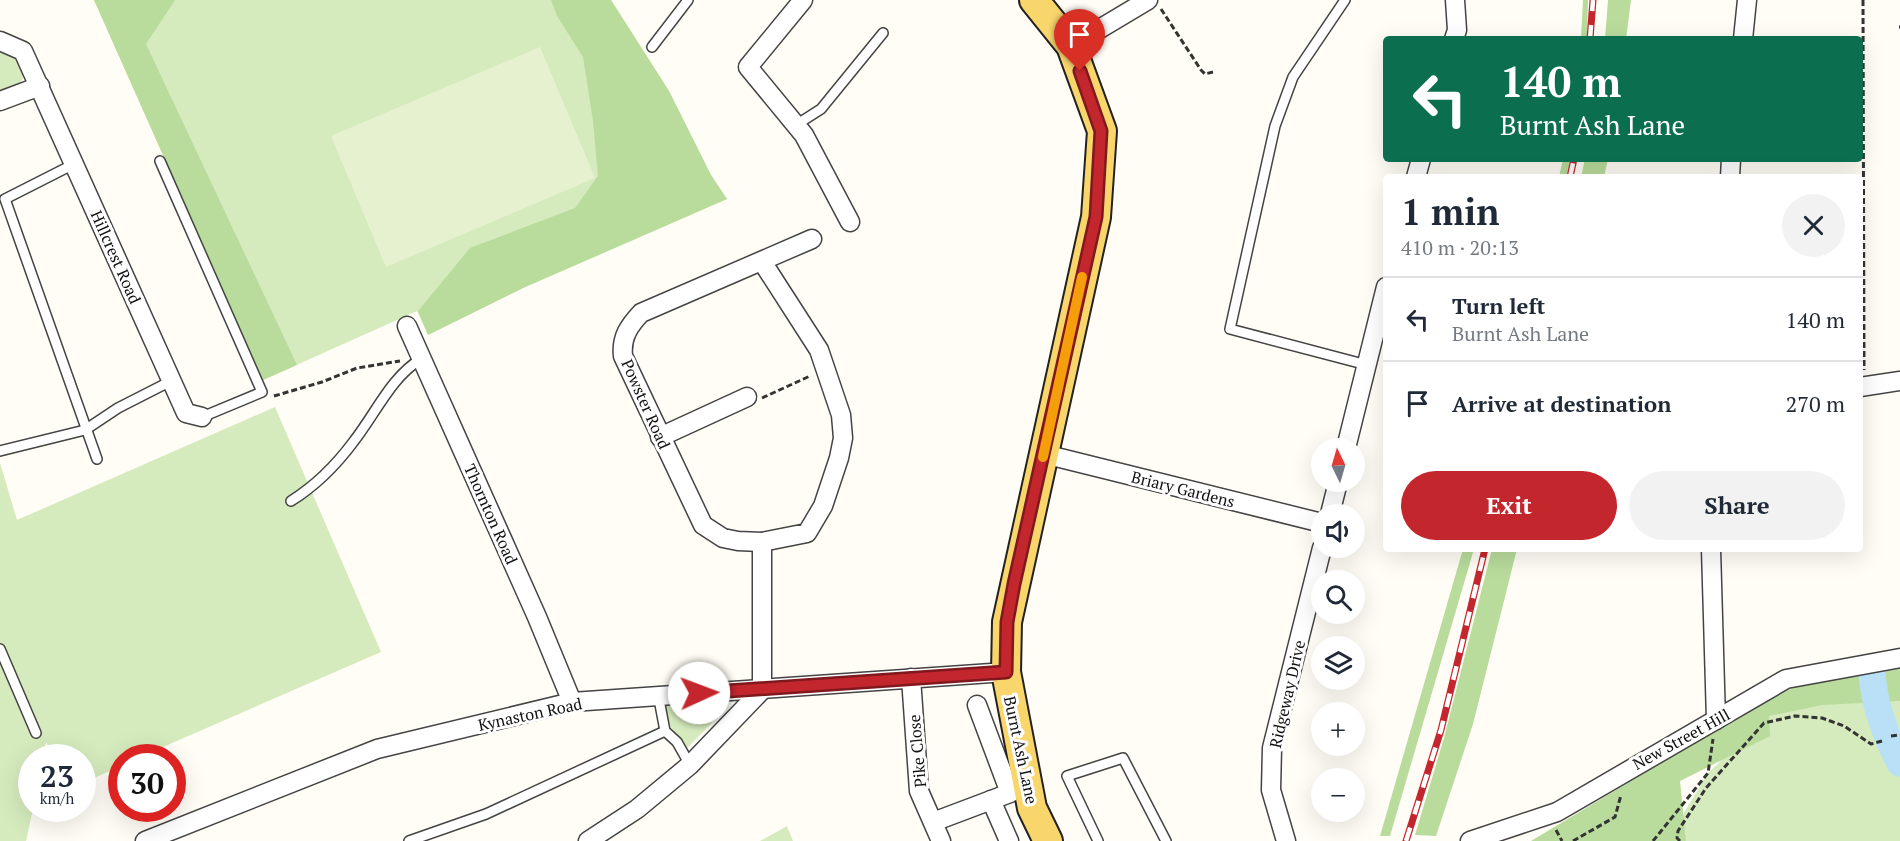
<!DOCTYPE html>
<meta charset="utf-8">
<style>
:root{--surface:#fff;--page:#f2f2f3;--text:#1f2937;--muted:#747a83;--line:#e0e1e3;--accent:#c4262e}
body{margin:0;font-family:"PT Serif",serif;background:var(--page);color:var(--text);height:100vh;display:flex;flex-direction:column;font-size:22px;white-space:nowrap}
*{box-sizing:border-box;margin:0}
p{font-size:20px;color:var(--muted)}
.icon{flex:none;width:33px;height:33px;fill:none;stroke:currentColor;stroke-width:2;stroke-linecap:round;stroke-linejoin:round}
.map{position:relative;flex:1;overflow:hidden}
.panel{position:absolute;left:1383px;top:174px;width:480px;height:378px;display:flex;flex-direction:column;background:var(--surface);border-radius:6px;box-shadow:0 6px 24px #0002}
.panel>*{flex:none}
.top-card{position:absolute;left:1383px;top:36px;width:480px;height:126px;border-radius:6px;box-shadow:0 6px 24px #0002;background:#0b6e4f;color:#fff;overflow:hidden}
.needle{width:39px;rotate:355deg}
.controls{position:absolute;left:1311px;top:438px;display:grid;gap:12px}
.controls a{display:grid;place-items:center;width:54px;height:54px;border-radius:50%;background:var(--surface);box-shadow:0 6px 24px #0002;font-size:30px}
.speed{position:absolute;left:18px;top:744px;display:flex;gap:12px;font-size:30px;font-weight:700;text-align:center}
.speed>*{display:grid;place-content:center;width:78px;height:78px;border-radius:50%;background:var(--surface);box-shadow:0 6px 24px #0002;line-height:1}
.speed small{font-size:15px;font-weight:400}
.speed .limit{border:9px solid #d22;background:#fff;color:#111}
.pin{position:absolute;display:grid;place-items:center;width:51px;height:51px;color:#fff;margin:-62px -26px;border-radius:50% 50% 50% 0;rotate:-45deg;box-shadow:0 0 6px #0007}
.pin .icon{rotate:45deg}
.me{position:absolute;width:66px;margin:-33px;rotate:88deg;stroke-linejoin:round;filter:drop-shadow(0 0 4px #0008)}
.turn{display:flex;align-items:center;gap:21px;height:126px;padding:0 18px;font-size:27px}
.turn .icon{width:78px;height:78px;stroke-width:2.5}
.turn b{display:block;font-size:42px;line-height:51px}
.round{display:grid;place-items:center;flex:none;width:63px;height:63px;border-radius:32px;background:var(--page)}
.headline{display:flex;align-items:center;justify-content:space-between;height:102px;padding:0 18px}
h1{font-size:36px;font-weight:800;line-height:45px}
.cta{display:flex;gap:12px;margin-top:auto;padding:12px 18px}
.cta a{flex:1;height:69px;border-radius:36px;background:var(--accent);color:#fff;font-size:24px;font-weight:800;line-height:69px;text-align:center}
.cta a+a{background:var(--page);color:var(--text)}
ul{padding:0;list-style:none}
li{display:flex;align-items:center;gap:18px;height:84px;padding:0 18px;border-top:2px solid var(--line)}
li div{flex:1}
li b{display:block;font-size:22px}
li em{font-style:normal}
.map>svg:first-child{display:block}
.green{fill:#d5ebbd}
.forest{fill:#b9dc9c}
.pitch{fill:#e6f2cf}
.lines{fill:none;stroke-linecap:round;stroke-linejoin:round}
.river{stroke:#b9e0f7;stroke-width:27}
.lane-casing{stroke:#444;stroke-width:12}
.street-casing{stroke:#444;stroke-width:21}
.primary-casing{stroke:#222;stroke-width:32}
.path{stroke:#333;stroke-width:3;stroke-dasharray:6 3;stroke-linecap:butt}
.lane{stroke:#fff;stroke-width:9}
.street{stroke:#fff;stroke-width:18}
.primary{stroke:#f9d66b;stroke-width:28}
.rail-casing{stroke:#c4262e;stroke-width:7}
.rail{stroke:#fff;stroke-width:4.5;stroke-dasharray:14;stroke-linecap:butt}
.route-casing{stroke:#7f191e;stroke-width:15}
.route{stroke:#c4262e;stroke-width:10}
.slow{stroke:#f59e0b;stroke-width:10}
.labels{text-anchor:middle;stroke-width:6;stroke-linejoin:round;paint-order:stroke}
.street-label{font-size:16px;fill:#111;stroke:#fff}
</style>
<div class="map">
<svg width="1900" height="841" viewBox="0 0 1900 841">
<rect width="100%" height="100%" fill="#fffdf5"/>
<g class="green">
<path d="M94,0H611L669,91L711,175L727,199L523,288L428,335L417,311L263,380Z"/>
<path d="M0,48L15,56L25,73L20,84L0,92Z"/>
<path d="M275,407L381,652L140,757L122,758L121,766L83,783L82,758L54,757L46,742L43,757L32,758L33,809L26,841H0V463L17,520Z"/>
<path d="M1900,664V841H1667L1708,773L1770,715Z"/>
<path d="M712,701L720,708L719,716L687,748L669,725L664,709L666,706Z"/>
<path d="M787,826L793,841H760Z"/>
</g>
<g class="forest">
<path d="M94,0H175L146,44L297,365L263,380Z"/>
<path d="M551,0H611L669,91L711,175L727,199L523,288L428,335L418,311L470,248L575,208L598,176L593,121L583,57L557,16Z"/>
<path d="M1583,0H1588L1587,39H1581Z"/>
<path d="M1608,0H1631L1626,39H1605Z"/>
<path d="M1563,159H1571L1567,177H1559Z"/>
<path d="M1585,159H1608L1604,177H1581Z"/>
<path d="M1463,549H1474L1390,836H1380Z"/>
<path d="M1492,549H1517L1473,724L1436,836L1415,835L1444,738Z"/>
<path d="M1900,662V701L1822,705L1769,716L1770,736L1680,781L1686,841H1531L1778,693L1831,676Z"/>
</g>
<path class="pitch" d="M540,47L595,178L386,267L331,136Z"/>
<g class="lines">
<path class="river" d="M1872,675C1875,707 1885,735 1900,763"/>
<defs>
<g id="lane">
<path d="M1345,0L1293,77L1275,126L1230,329L1367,365"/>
<path d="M652,47L688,0"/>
<path d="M796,125L821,109L883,33"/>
<path d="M160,161L262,392L202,417"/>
<path d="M74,164L5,199L97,459"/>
<path d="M0,451L85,430L118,408L171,381"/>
<path d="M291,501C315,486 337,464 354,441C376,413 391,377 421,359"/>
<path d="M0,649L36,733"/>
<path d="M658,694L665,731L677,742L690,765"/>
<path d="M409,841L486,814L665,731"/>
<path d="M1098,841L1067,776L1123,758L1166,841"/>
</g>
<g id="street">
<path d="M803,0L748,67L804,135L850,222"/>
<path d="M1454,39L1457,30L1455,0"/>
<path d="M1743,39L1747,0"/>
<path d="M0,41L23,51L186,413L202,417"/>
<path d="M1071,46L1148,0"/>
<path d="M0,101L40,86"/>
<path d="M1416,177L1421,159"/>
<path d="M1730,177L1731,159"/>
<path d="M763,263L819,350L841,415L843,438L839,458L823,506L807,533L762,542L738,541L723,538L703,525L623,356C621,337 629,326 641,313L812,239"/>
<path d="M407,326L537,617L572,702"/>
<path d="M1860,387L1900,381"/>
<path d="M660,437L747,397"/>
<path d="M1346,448L1386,287"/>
<path d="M1044,454L1322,523"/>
<path d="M1330,514L1338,482"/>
<path d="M1711,549L1716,720"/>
<path d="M911,678L919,791L941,841"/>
<path d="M762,690V542"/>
<path d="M991,800L1009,841"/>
<path d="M933,822L1010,793L977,705"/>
<path d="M145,841L377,749L572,702L1006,672"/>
<path d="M588,841L637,809L690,765L762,690"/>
<path d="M1286,841L1271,790L1272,748L1322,548"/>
<path d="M1470,841L1557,812L1786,679L1900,658"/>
</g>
<path id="primary" d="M1034,0L1071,46L1102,131L1096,217L1007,622L1006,672L1032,808L1048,841"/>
</defs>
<use href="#lane" class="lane-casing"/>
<use href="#street" class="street-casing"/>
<use href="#primary" class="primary-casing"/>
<g class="path">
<path d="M1863,0L1864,370"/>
<path d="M1161,9L1201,70L1205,74L1213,72"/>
<path d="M1899,27H1900"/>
<path d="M274,396L322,382L357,368L400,361"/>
<path d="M762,398L810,376"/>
<path d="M1891,736L1900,735"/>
<path d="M1556,830L1562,841"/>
<path d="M1573,841L1615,817L1621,795"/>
<path d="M1653,841L1708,773L1713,739"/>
<path d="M1680,841L1677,838L1678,831L1706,788L1764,723L1795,716L1822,718L1844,726L1871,744L1882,741"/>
</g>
<use href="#lane" class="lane"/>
<use href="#street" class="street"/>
<use href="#primary" class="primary"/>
<defs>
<g id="rail">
<path d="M1590,39L1593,0"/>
<path d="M1570,177L1574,159"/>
<path d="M1406,841L1441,730L1485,549"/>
</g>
</defs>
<use href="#rail" class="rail-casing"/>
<use href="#rail" class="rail"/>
</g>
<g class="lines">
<defs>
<path id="route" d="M699,693L1006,672L1007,622L1014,584L1096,217L1101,131L1080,71"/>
</defs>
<use href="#route" class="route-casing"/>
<use href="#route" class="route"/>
<path class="slow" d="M1043,457L1082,277"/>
</g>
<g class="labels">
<g class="street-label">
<text transform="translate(116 257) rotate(66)" y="6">Hillcrest Road</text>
<text transform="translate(646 404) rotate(66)" y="6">Powster Road</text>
<text transform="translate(1183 489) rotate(14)" y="6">Briary Gardens</text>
<text transform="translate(491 514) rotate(66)" y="6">Thornton Road</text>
<text transform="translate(1287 694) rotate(-77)" y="6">Ridgeway Drive</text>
<text transform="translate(530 714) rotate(-12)" y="6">Kynaston Road</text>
<text transform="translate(1681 739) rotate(-29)" y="6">New Street Hill</text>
<text transform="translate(1021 750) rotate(78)" y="6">Burnt Ash Lane</text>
<text transform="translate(917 751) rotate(-95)" y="6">Pike Close</text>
</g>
</g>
</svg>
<div class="controls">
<a><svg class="needle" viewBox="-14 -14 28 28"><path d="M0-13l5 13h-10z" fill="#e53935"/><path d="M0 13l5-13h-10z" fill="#747a83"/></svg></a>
<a><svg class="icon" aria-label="sound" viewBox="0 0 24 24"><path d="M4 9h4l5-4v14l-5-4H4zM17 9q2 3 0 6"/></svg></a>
<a><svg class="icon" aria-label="search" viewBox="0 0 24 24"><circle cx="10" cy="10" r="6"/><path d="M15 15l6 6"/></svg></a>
<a><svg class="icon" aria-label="layers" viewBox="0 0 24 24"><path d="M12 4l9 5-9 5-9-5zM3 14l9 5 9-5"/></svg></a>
<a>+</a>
<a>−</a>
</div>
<div class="speed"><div>23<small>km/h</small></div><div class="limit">30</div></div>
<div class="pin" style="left:1080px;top:71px;background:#d93025"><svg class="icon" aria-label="arrive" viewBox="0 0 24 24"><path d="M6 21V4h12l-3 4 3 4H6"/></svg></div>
<svg class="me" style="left:699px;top:693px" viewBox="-20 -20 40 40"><circle r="19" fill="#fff"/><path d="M0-13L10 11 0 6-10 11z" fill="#c4262e"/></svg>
<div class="top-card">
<div class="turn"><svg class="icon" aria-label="left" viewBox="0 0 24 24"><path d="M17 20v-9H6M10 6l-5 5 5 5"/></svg><div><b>140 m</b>Burnt Ash Lane</div></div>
</div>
<section class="panel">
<div class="headline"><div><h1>1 min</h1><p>410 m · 20:13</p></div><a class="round"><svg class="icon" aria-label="close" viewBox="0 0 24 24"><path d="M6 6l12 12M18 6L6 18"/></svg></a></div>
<ul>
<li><svg class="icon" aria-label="left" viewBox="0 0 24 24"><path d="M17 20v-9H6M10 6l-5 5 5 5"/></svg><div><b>Turn left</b><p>Burnt Ash Lane</p></div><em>140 m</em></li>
<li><svg class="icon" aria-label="arrive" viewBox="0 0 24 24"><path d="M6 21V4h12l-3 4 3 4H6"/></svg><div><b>Arrive at destination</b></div><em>270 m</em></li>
</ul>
<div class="cta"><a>Exit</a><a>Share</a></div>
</section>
</div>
